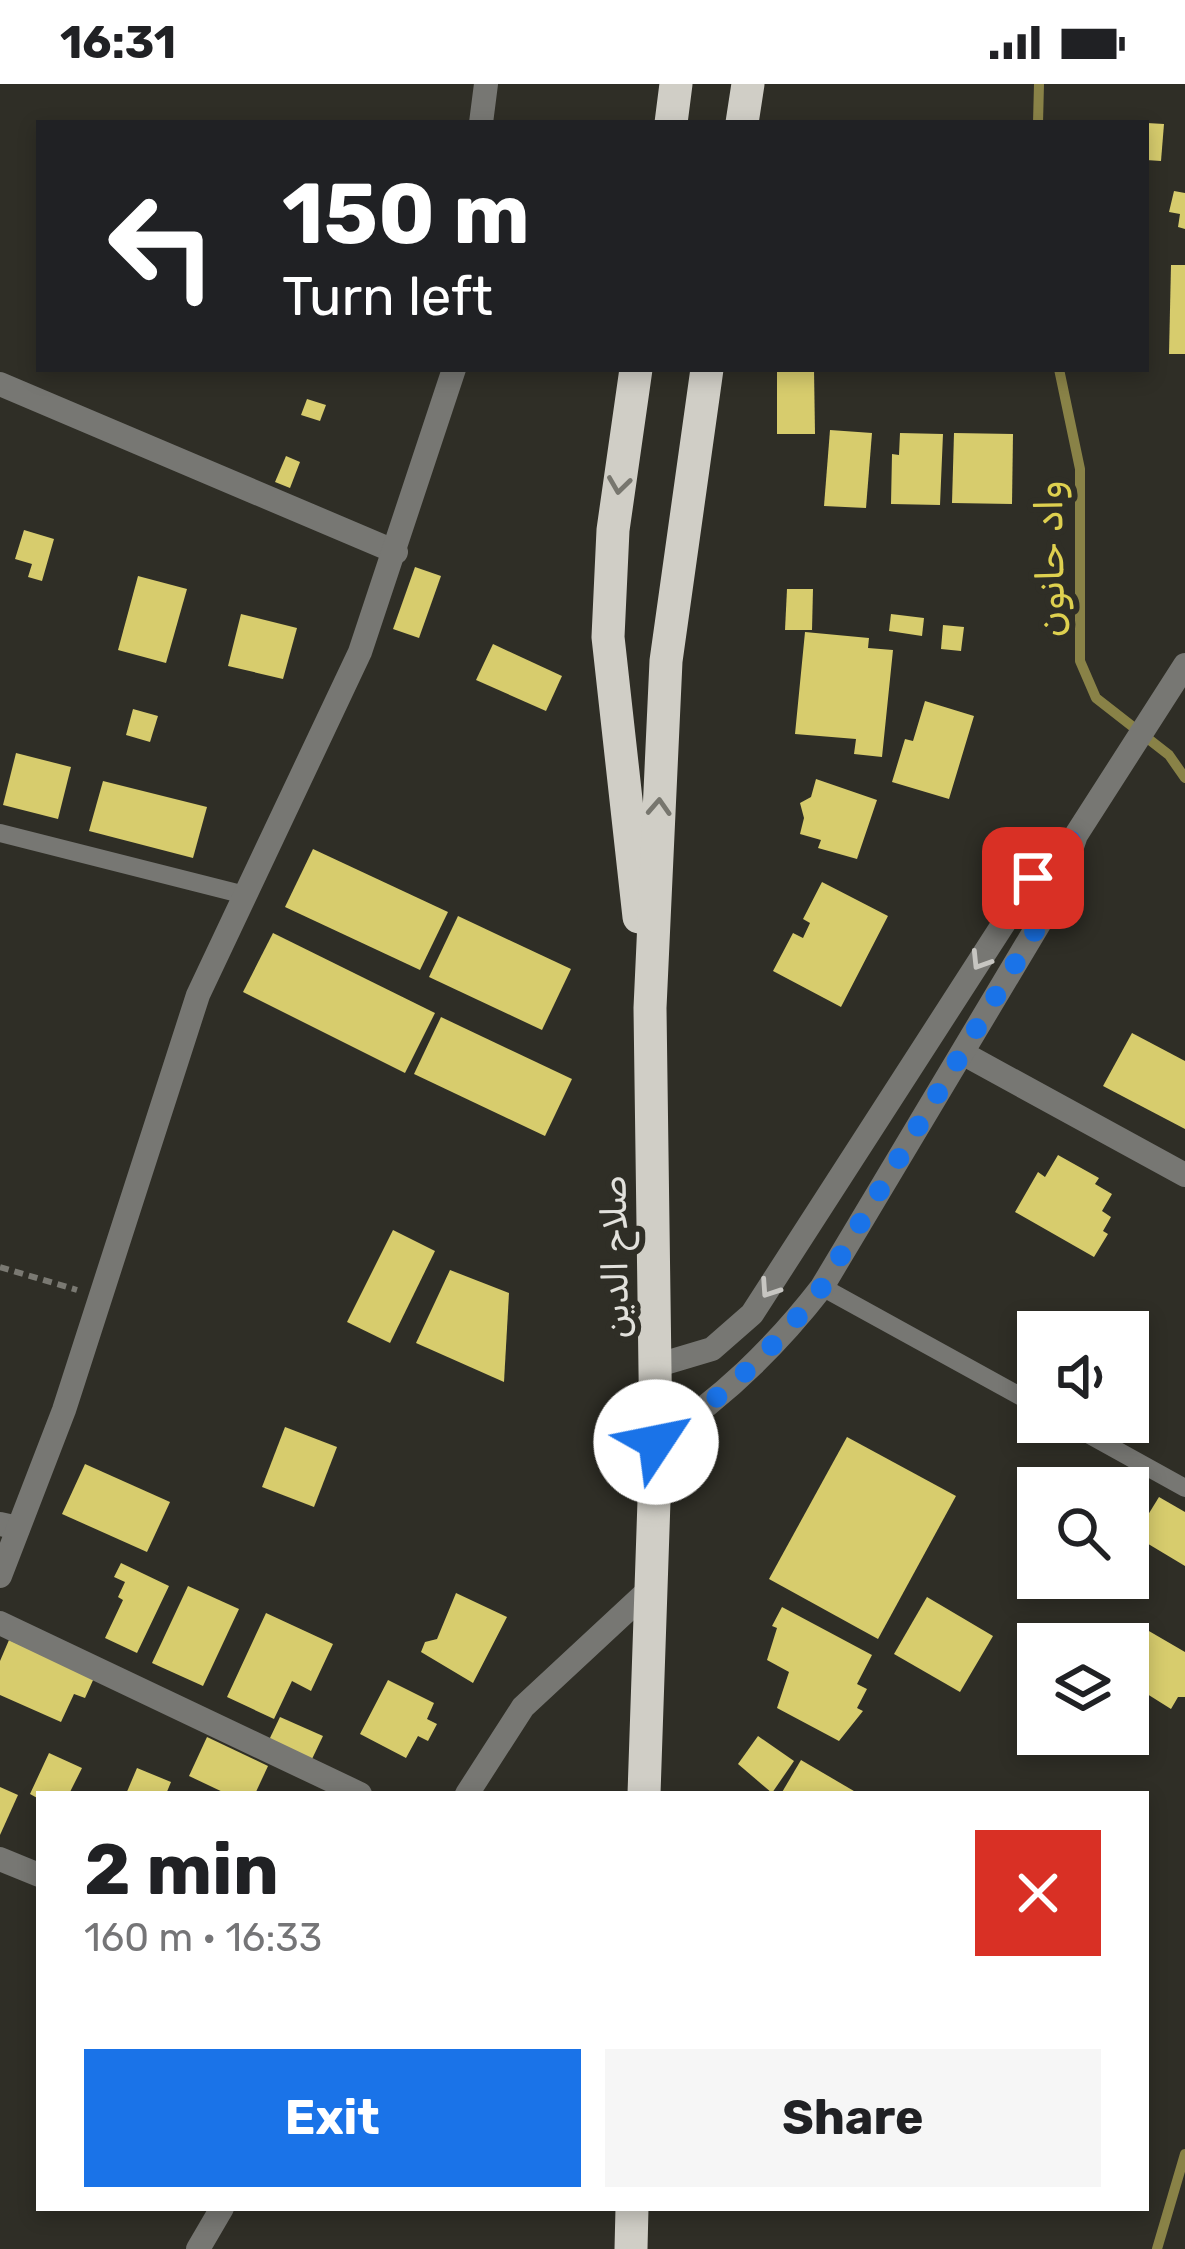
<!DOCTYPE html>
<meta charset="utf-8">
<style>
:root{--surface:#fff;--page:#f6f6f6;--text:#202124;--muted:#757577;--accent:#1a73e8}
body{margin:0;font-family:Rubik,"Noto Sans Arabic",sans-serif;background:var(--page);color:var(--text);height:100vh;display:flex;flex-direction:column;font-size:45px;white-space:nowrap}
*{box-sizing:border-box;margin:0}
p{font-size:39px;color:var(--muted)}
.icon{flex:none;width:66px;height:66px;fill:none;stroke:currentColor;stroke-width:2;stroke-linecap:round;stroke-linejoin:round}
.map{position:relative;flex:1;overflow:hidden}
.panel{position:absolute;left:36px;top:1707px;width:1113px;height:420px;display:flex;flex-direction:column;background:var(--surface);border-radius:0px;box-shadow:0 6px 18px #0003}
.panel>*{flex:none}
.top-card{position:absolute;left:36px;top:36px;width:1113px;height:252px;border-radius:0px;box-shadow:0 6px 18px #0003;background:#202124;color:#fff;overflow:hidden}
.tools{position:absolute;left:1017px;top:1227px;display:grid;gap:24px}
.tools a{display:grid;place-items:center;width:132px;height:132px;border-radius:0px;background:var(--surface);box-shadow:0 6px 18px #0003;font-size:60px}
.pin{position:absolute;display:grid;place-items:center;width:102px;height:102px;color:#fff;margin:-51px;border-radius:24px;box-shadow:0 6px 18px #0006}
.me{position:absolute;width:132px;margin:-66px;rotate:56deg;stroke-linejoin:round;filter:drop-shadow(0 0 9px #0008)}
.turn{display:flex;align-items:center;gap:42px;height:252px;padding:0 48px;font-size:54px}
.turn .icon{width:156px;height:156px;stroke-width:2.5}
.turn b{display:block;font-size:84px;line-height:102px}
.round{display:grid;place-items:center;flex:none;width:126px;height:126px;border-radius:0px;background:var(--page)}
.summary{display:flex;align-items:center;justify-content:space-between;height:204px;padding:0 48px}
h1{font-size:72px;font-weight:700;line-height:90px}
.primary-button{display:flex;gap:24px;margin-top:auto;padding:24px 48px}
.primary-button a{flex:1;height:138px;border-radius:0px;background:var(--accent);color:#fff;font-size:48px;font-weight:700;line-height:138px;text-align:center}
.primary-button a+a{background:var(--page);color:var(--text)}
.status{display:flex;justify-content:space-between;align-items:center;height:84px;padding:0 60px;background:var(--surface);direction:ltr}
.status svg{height:33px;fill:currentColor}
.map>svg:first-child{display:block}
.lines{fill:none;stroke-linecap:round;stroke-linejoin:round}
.stream{stroke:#898247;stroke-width:10}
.building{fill:#d7cc6d}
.path{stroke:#7a7972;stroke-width:6;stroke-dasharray:9 6;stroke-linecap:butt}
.service{stroke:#777773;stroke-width:18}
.minor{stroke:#777773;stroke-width:24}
.tertiary{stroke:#777773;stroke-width:24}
.trunk{stroke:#d0cec6;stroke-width:33}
.oneway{stroke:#77766e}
.oneway2{stroke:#c7c6c2}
.route{stroke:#1a73e8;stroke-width:21;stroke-dasharray:0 37.8}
.labels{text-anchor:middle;stroke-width:12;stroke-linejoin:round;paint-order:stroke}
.street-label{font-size:36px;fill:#e2e1dc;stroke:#2f2e26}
.water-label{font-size:39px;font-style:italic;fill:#ded04f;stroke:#2f2e26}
</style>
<div class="status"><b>16:31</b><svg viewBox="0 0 49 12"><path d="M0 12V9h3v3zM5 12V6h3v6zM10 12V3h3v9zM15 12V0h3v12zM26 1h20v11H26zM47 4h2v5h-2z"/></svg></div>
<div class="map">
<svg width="1185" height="2165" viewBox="0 0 1185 2165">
<rect width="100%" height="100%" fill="#2f2e26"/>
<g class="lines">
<g class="stream">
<path d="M1038,39L1039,0"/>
<path d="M1059,285L1080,385V577L1096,614L1169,671L1185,694"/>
<path d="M1157,2165L1185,2070"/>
</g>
</g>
<g class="building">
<path d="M1147,39L1164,40L1161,77L1146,76Z"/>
<path d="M1174,107L1185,109V145L1178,143L1180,130L1169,128Z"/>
<path d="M1171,181H1185V270H1169Z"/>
<path d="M777,285H814L815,350H777Z"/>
<path d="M307,315L326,321L320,337L301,331Z"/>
<path d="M830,346L872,349L866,424L824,422Z"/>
<path d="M900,349L943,350L940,421L891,420L892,370L899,371Z"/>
<path d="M954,349L1013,350L1012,420L952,419Z"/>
<path d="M286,372L300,378L290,404L275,398Z"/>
<path d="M24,446L54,455L42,497L28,493L32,480L15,475Z"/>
<path d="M415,483L441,492L419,554L393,545Z"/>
<path d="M138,492L187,505L166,579L118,566Z"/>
<path d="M787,505H813L812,546H785Z"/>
<path d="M241,530L297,544L283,595L228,582Z"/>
<path d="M891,530L924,534L922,552L889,547Z"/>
<path d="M943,541L964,543L961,567L941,565Z"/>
<path d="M805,548L869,554L868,564L893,566L882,673L854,670L856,655L795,650Z"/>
<path d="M493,560L562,592L546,627L476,596Z"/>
<path d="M925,617L974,632L949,715L892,698L905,655L913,657Z"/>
<path d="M133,625L158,632L150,658L126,651Z"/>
<path d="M16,669L71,683L58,735L3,721Z"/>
<path d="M816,695L877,716L857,775L818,764L821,756L800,750L804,734L800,719L811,713Z"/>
<path d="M103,697L207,723L193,774L89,747Z"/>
<path d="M313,765L448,828L420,886L285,823Z"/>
<path d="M822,798L888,832L841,923L773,887L793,849L803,854L810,839L803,835Z"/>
<path d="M458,832L571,885L542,946L429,893Z"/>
<path d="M273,849L435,929L405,989L243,908Z"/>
<path d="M441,933L572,995L545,1052L414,990Z"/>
<path d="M1132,949L1185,977V1045L1103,1002Z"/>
<path d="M1058,1071L1099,1094L1095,1100L1112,1110L1102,1127L1111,1133L1103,1147L1108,1150L1094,1173L1015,1128L1038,1088L1045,1093Z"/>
<path d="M393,1146L435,1167L390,1259L347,1238Z"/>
<path d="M450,1186L509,1209L504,1298L416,1259Z"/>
<path d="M285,1343L337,1363L314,1423L262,1403Z"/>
<path d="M847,1353L956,1412L878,1555L769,1495Z"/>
<path d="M85,1380L170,1418L147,1468L62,1430Z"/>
<path d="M1159,1413L1185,1428V1482L1135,1452Z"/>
<path d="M121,1479L169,1502L137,1569L105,1554L123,1516L118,1513L125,1498L114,1493Z"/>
<path d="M188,1502L239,1525L203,1602L152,1579Z"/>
<path d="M456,1509L507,1533L473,1599L421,1568L425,1558L437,1555Z"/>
<path d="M927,1513L993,1552L960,1608L894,1570Z"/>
<path d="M782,1523L872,1571L857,1600L867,1605L857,1624L863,1627L839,1657L777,1624L789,1588L767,1576L777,1544L772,1542Z"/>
<path d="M266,1529L333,1560L311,1607L292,1597L274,1635L227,1613Z"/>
<path d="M1142,1543L1185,1568V1613H1178L1171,1625L1128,1598V1566Z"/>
<path d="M9,1556L94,1594L85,1614L74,1610L61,1638L0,1611V1577Z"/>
<path d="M388,1596L434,1619L427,1635L437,1640L428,1657L418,1652L406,1674L360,1650Z"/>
<path d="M280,1633L323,1652L312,1675L269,1656Z"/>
<path d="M758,1652L794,1677L772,1709L738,1680Z"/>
<path d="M207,1653L268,1682L255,1710H227L189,1692Z"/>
<path d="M49,1669L82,1684L69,1710H39V1715L30,1710Z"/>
<path d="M801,1676L859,1710H781Z"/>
<path d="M137,1684L171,1698L166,1710H126Z"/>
<path d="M0,1703L18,1711L0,1751Z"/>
</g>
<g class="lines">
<path class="path" d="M0,1183L77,1206"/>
<g class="service">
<path d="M0,749L245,811"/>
<path d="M822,1203L1038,1322"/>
<path d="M1066,1338L1185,1404"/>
</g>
<g class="minor">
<path d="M0,300L396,468"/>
<path d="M964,970L1185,1091"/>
<path d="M0,1440L18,1444"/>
<path d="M0,1539L360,1710"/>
<path d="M467,1710L523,1623L650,1505"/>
<path d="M0,1775L39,1791"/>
<path d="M198,2165L222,2124"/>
</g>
<g class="tertiary">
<path d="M481,39L486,0"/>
<path d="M655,1282L712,1265L752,1230L1033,794L1070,757"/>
<path d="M656,1358C722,1315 774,1265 822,1203L1055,813L1076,751L1185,581"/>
<path d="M0,1492L64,1326L198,911L360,568L454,285"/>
</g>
<g class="trunk">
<path d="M671,39L676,0"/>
<path d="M742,39L748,0"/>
<path d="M636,285L613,446L608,553L639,833"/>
<path d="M644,1710L656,1358L650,924L666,577L707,285"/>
<path d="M631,2165L632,2124"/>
</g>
</g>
<defs><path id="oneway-chevron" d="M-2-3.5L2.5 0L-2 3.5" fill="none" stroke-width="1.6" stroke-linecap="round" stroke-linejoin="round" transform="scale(3)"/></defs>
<g class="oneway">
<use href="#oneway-chevron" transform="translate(619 401) rotate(98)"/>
<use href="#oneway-chevron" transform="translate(659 723) rotate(-87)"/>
</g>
<g class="oneway2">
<use href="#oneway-chevron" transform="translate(980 877) rotate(122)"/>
<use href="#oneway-chevron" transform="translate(769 1205) rotate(124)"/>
</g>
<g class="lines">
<path class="route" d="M656,1358C722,1315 774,1265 822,1203L1055,813L1076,751L1033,794"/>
</g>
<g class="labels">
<g class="street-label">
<text transform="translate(614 1173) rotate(-91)" y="13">صلاح الدين</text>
</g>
<g class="water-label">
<text transform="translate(1049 475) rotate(-91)" y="14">واد حانون</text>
</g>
</g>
</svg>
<div class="tools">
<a><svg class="icon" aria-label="sound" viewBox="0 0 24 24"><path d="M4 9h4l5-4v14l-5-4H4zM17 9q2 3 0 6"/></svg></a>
<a><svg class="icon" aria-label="search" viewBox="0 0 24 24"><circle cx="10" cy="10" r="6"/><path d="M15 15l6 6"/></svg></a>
<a><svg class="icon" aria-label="layers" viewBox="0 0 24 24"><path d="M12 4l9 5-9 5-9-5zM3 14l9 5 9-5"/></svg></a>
</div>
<div class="pin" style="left:1033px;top:794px;background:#d93025"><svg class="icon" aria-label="arrive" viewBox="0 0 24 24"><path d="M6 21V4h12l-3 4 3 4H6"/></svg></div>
<svg class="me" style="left:656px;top:1358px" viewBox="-20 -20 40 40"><circle r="19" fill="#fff"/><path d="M0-13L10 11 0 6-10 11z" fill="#1a73e8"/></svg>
<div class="top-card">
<div class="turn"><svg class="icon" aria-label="left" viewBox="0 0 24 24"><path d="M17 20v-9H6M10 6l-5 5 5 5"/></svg><div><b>150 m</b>Turn left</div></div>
</div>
<section class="panel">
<div class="summary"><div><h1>2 min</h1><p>160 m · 16:33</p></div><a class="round" style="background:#d93025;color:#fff"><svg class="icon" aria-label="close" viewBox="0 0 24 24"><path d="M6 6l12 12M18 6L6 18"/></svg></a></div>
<div class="primary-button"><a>Exit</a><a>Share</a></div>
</section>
</div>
